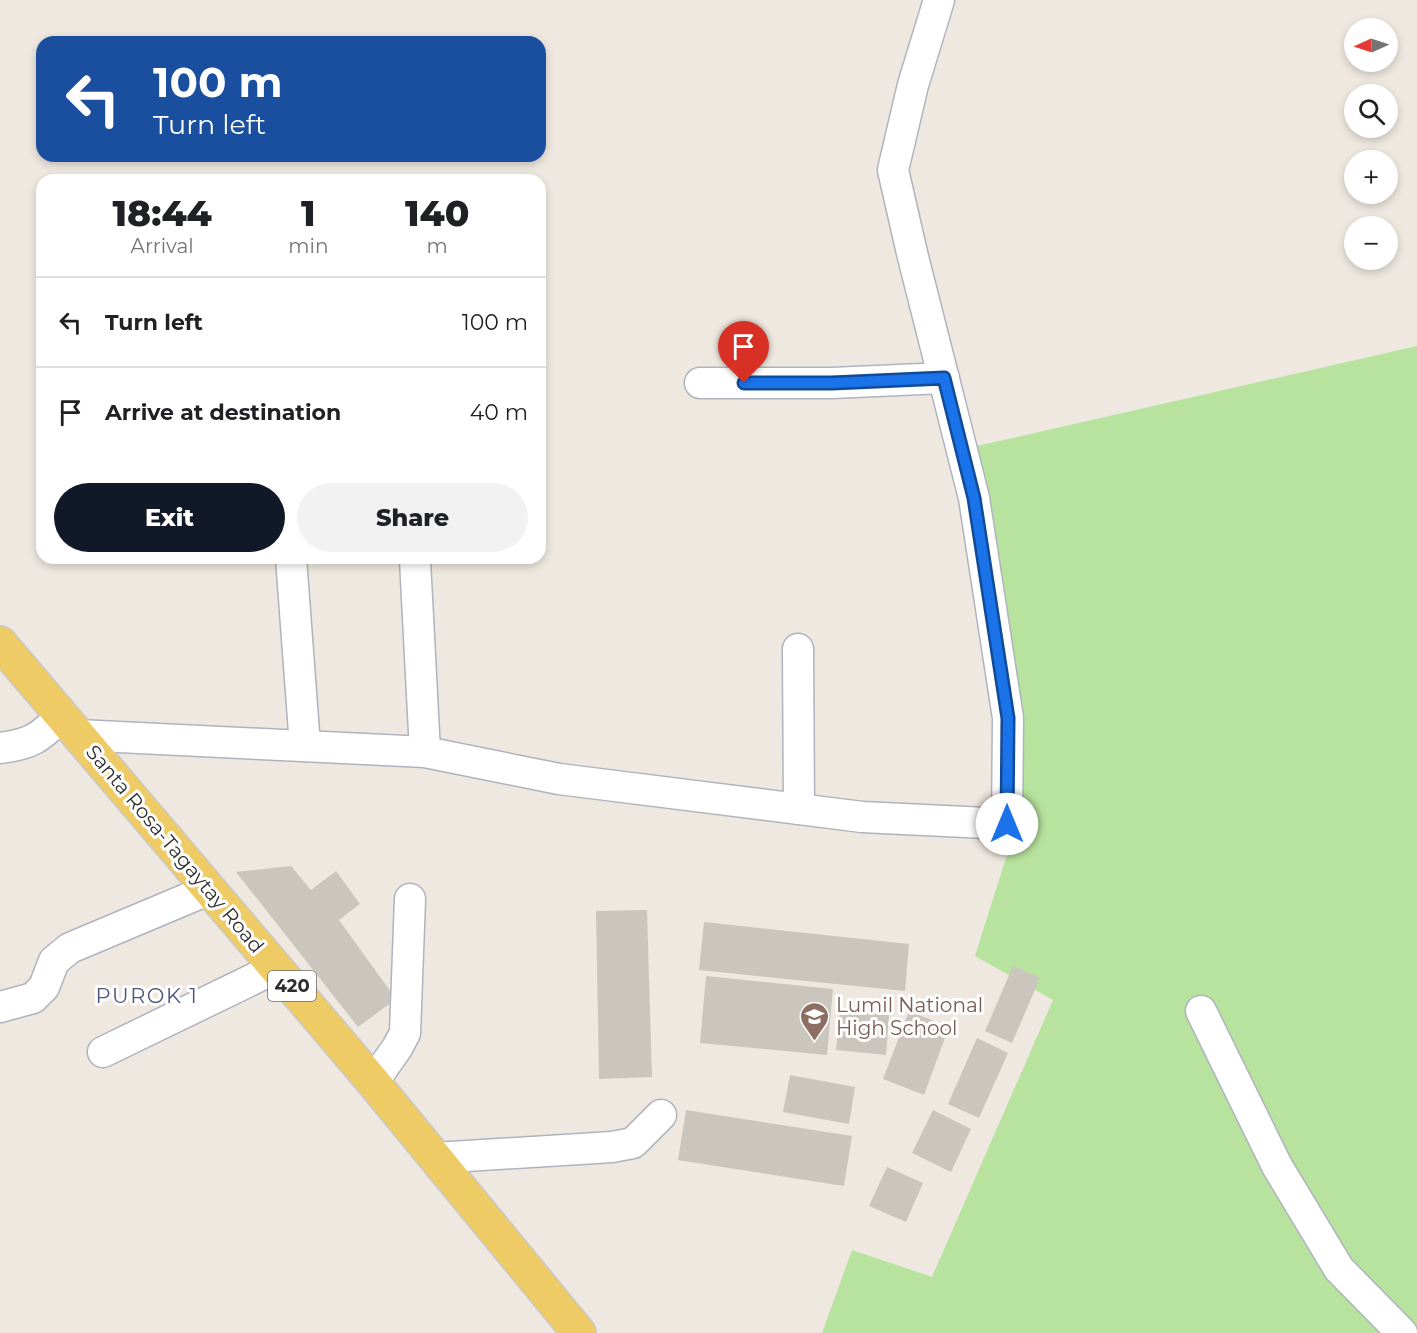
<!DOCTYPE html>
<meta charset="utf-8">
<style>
:root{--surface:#fff;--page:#f2f2f2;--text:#202124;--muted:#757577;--line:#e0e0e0;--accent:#111827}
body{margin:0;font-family:Montserrat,sans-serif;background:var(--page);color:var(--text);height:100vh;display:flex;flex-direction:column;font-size:22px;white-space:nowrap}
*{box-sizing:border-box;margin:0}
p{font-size:20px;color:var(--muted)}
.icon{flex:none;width:33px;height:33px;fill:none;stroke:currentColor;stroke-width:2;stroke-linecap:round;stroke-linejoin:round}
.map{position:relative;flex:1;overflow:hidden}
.drawer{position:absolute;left:36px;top:174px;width:510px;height:390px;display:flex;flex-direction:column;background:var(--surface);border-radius:18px;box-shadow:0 3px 9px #0003}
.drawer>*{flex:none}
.hud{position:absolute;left:36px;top:36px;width:510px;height:126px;border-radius:18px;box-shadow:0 3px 9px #0003;background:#1a4fa0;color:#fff;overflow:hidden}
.needle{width:39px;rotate:267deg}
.controls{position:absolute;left:1344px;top:18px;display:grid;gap:12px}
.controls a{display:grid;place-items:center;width:54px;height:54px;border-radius:50%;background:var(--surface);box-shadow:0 3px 9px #0003;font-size:30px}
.pin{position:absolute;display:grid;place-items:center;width:51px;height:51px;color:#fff;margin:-62px -26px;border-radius:50% 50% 50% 0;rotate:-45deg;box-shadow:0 0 6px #0007}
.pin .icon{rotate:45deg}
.me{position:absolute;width:66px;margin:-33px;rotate:0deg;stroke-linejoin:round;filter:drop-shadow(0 0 4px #0008)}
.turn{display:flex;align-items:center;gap:21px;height:126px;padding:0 18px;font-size:27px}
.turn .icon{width:78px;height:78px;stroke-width:2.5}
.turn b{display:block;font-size:42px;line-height:51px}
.eta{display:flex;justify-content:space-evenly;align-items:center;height:102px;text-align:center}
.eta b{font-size:36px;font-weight:800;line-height:42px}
.primary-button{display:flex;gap:12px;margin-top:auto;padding:12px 18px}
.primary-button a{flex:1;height:69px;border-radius:36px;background:var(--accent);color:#fff;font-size:24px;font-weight:800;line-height:69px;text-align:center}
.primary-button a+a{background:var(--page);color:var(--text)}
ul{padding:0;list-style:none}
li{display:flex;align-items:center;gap:18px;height:90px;padding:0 18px;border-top:2px solid var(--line)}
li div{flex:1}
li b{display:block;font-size:22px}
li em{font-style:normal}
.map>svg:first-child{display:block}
.green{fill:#b7e39e}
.building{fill:#cac6be}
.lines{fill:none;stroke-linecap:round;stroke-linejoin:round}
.minor-casing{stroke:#b0b3bd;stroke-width:33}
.major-casing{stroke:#c8c8c8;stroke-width:36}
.minor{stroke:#fff;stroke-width:30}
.major{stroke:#eecb65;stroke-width:33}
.route-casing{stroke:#114b97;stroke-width:15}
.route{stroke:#1a73e8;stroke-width:10}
.labels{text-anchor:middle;stroke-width:6;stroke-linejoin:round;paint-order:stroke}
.shield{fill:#fff;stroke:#6c6c6c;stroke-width:1.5}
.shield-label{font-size:18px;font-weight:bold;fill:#2d2d2d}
.street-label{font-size:20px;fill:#2d2d2d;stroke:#fff}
.education-label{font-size:20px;fill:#785e54;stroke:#fff;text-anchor:start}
.neighbourhood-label{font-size:21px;letter-spacing:1.5px;fill:#4e577e;stroke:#fff}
</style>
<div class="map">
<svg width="1417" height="1333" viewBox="0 0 1417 1333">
<rect width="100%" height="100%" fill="#eee8e0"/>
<path class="green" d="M1417,346V1333H822L852,1250L932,1277L1053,1000L975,956L1017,823L1024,734L977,446Z"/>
<g class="building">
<path d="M291,866L311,890L336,871L360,904L339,920L396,999L358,1027L236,872Z"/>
<path d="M647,910L652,1077L599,1079L596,911Z"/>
<path d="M704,922L909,944L905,991L699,970Z"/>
<path d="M1013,966L1040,978L1012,1043L985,1031Z"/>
<path d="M706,976L833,989L827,1055L700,1043Z"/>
<path d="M840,1010L889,1015L886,1055L836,1050Z"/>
<path d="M909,1011L949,1027L924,1095L883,1079Z"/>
<path d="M977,1038L1008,1053L979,1118L948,1104Z"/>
<path d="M790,1075L855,1087L849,1124L783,1112Z"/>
<path d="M686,1110L852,1136L844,1186L678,1160Z"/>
<path d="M933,1110L971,1129L951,1172L912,1153Z"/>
<path d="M887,1167L923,1183L906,1222L869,1206Z"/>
</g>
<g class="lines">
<defs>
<g id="minor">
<path d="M700,383H832L944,378"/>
<path d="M291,558L305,746"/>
<path d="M415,560L425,752"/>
<path d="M798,649L799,809"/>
<path d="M78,735L425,752L559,779L862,817L1007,824L1008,718L974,498L912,253L893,170L913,85L939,0"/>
<path d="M0,748C32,744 39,738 62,716"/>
<path d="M0,1007L33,998L44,987L54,961L70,948L208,890"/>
<path d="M1201,1011L1277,1166L1339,1269L1402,1333"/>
<path d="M103,1052L276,968"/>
<path d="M373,1082L397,1048L405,1033L410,899"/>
<path d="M435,1158L612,1147L633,1143L661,1115"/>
</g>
<path id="major" d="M0,643L373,1082L579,1333"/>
</defs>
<use href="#minor" class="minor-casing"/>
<use href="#major" class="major-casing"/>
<use href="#minor" class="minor"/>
<use href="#major" class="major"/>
</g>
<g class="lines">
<defs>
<path id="route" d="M744,383H832L944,378L974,498L1008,718L1007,824"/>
</defs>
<use href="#route" class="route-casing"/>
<use href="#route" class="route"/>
</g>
<defs>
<symbol id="school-pin" viewBox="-11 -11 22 30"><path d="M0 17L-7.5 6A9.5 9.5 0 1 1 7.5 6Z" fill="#8d6e63" stroke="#fff"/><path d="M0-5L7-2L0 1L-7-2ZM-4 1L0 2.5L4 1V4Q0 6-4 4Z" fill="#fff"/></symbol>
</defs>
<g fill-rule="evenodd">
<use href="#school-pin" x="798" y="1000" width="33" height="45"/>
</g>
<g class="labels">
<rect class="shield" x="268" y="971" width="48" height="30" rx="4.5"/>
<g class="shield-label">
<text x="292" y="992">420</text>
</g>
<g class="street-label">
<text transform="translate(175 849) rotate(50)" y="7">Santa Rosa-Tagaytay Road</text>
</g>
<g class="education-label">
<text x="836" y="1012">Lumil National<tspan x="836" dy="23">High School</tspan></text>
</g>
<g class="neighbourhood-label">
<text x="147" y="1003">PUROK 1</text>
</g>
</g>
</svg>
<div class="controls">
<a><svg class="needle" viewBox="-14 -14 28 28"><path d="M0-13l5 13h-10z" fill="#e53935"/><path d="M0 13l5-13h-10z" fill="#757577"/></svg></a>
<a><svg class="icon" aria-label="search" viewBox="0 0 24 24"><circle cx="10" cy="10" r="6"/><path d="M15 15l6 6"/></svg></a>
<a>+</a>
<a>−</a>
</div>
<div class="pin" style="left:744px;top:383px;background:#d93025"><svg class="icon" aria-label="arrive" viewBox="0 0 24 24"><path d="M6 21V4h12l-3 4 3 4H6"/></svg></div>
<svg class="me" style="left:1007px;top:824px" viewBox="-20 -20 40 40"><circle r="19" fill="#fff"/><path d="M0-13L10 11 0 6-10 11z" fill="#1a73e8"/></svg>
<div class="hud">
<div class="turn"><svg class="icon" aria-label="left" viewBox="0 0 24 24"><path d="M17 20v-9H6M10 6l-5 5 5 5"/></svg><div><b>100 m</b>Turn left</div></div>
</div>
<section class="drawer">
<div class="eta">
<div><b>18:44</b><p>Arrival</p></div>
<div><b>1</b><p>min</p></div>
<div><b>140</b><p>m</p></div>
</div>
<ul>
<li><svg class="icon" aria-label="left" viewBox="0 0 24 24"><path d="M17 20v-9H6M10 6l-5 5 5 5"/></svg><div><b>Turn left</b></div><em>100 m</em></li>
<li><svg class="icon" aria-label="arrive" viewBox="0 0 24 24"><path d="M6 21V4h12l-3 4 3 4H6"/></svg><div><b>Arrive at destination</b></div><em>40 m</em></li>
</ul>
<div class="primary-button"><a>Exit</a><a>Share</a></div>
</section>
</div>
